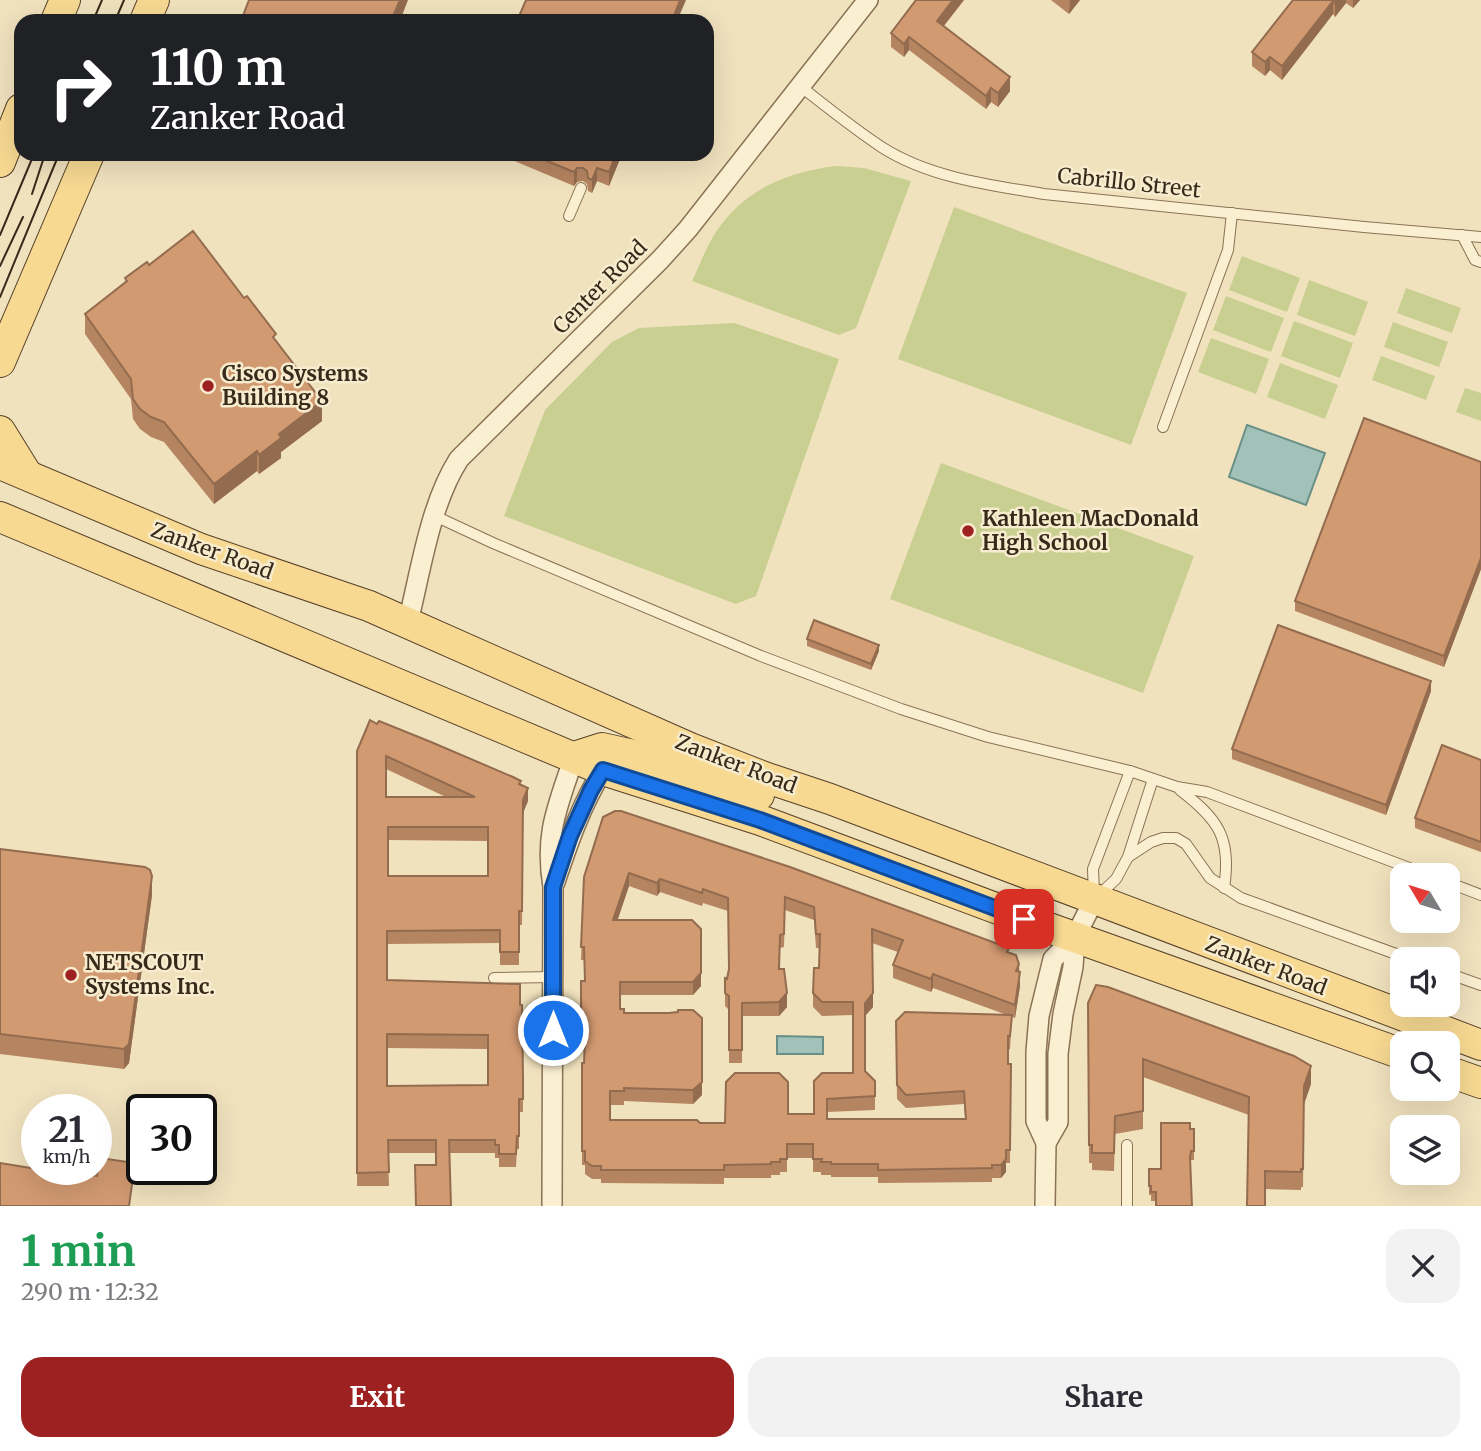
<!DOCTYPE html>
<meta charset="utf-8">
<style>
:root{--surface:#fff;--page:#f2f2f3;--text:#2b2b33;--muted:#7c7c81;--accent:#9d2121}
body{margin:0;font-family:Merriweather,serif;background:var(--page);color:var(--text);height:100vh;display:flex;flex-direction:column;font-size:26px;white-space:nowrap}
*{box-sizing:border-box;margin:0}
p{font-size:23px;color:var(--muted)}
.icon{flex:none;width:38px;height:38px;fill:none;stroke:currentColor;stroke-width:2;stroke-linecap:round;stroke-linejoin:round}
.map{position:relative;height:1206px;overflow:hidden}
.sheet{display:flex;flex-direction:column;background:var(--surface);flex:1}
.sheet>*{flex:none}
.guide{position:absolute;left:14px;top:14px;width:700px;height:147px;border-radius:21px;box-shadow:0 7px 28px #0002;background:#202124;color:#fff;overflow:hidden}
.needle{width:46px;rotate:308deg}
.buttons{position:absolute;left:1390px;top:863px;display:grid;gap:14px}
.buttons a{display:grid;place-items:center;width:70px;height:70px;border-radius:14px;background:var(--surface);box-shadow:0 7px 28px #0002;font-size:35px}
.speed{position:absolute;left:21px;top:1094px;display:flex;gap:14px;font-size:35px;font-weight:700;text-align:center}
.speed>*{display:grid;place-content:center;width:91px;height:91px;border-radius:50%;background:var(--surface);box-shadow:0 7px 28px #0002;line-height:1}
.speed small{font-size:18px;font-weight:400}
.speed .limit{border:4px solid #111;border-radius:10px;background:#fff;color:#111}
.pin{position:absolute;display:grid;place-items:center;width:60px;height:60px;color:#fff;margin:-30px;border-radius:14px;box-shadow:0 4px 10px #0006}
.me{position:absolute;width:77px;margin:-38px;rotate:0deg;stroke-linejoin:round;filter:drop-shadow(0 0 5px #0008)}
.turn{display:flex;align-items:center;gap:24px;height:147px;padding:0 21px;font-size:32px}
.turn .icon{width:91px;height:91px;stroke-width:2.5}
.turn b{display:block;font-size:49px;line-height:60px}
.round{display:grid;place-items:center;flex:none;width:74px;height:74px;border-radius:21px;background:var(--page)}
.overview{display:flex;align-items:center;justify-content:space-between;height:119px;padding:0 21px}
h1{font-size:42px;font-weight:700;line-height:52px;color:#1e9e55}
.action{display:flex;gap:14px;margin-top:auto;padding:14px 21px}
.action a{flex:1;height:80px;border-radius:21px;background:var(--accent);color:#fff;font-size:28px;font-weight:700;line-height:80px;text-align:center}
.action a+a{background:var(--page);color:var(--text)}
.map>svg:first-child{display:block}
.park{fill:#c8cf91}
.water{fill:#a2c2b9;stroke:#689087;stroke-width:2}
.lines{fill:none;stroke-linecap:round;stroke-linejoin:round}
.service-casing{stroke:#8a7255;stroke-width:12}
.minor-casing{stroke:#8a7255;stroke-width:22}
.primary-casing{stroke:#57402a;stroke-width:32}
.service{stroke:#fbefd2;stroke-width:10}
.minor{stroke:#fbefd2;stroke-width:19}
.primary{stroke:#f7d992;stroke-width:30}
.tram{stroke:#382a1b;stroke-width:2}
.wall{fill:#b58461;fill-rule:evenodd}
.shaded-wall{fill:#936c4f}
.building{fill:#d29a71;stroke:#936c4f;stroke-width:2;fill-rule:evenodd}
.route-casing{stroke:#114b97;stroke-width:18}
.route{stroke:#1a73e8;stroke-width:12}
.poi-dot{fill:#9d2121;stroke:#f8ecce;stroke-width:2.5}
.labels{text-anchor:middle;stroke-width:5;stroke-linejoin:round;paint-order:stroke}
.street-label{font-size:21px;fill:#382a1b;stroke:#f8ecce}
.poi-label{font-size:21px;font-weight:bold;fill:#382a1b;stroke:#f8ecce;text-anchor:start}
</style>
<div class="map">
<svg width="1481" height="1206" viewBox="0 0 1481 1206">
<rect width="100%" height="100%" fill="#f1e2be"/>
<g class="park">
<path d="M835,166L864,168L911,181L856,328L839,335L692,281C700,265 706,247 716,232C745,189 785,173 835,166Z"/>
<path d="M954,207L1187,293L1131,445L898,359Z"/>
<path d="M1242,256L1300,278L1287,312L1229,290Z"/>
<path d="M1309,280L1368,302L1355,336L1297,315Z"/>
<path d="M1406,288L1461,308L1452,333L1397,313Z"/>
<path d="M1226,296L1284,318L1271,352L1213,330Z"/>
<path d="M1294,321L1353,343L1340,378L1281,356Z"/>
<path d="M1393,322L1448,342L1439,367L1384,347Z"/>
<path d="M734,323L839,359L756,596L736,604L504,516L545,410L612,342L639,328Z"/>
<path d="M1211,338L1269,359L1256,394L1198,372Z"/>
<path d="M1381,356L1435,376L1426,400L1372,380Z"/>
<path d="M1280,363L1338,385L1325,419L1267,397Z"/>
<path d="M1465,388L1481,393V421L1456,412Z"/>
<path d="M941,463L1194,556L1143,693L890,599Z"/>
</g>
<g class="water">
<path d="M1247,425L1325,453L1306,505L1229,477Z"/>
<path d="M777,1036L823,1037V1054H777Z"/>
</g>
<g class="lines">
<defs>
<g id="service">
<path d="M800,86C827,107 854,129 883,148C931,178 990,185 1044,194L1364,227L1481,237"/>
<path d="M569,216L581,188"/>
<path d="M1462,235L1475,260L1481,262"/>
<path d="M1163,427L1228,250L1232,213"/>
<path d="M435,516L493,543L761,656L901,709L988,737L1130,771L1177,787L1207,792L1428,875"/>
<path d="M1180,790C1218,819 1232,838 1224,888"/>
<path d="M1128,857L1151,842L1163,838H1176L1186,844L1210,878L1241,898L1410,959"/>
<path d="M1447,882L1481,895"/>
<path d="M1094,894L1093,869L1130,771"/>
<path d="M1099,895L1116,879L1128,857L1153,779"/>
<path d="M1447,973L1481,985"/>
<path d="M494,978L553,977"/>
<path d="M1127,1145V1206"/>
</g>
<g id="minor">
<path d="M408,622C421,570 430,504 459,459L660,260L688,229L868,0"/>
<path d="M555,882C568,843 581,805 603,770"/>
<path d="M1046,1143L1058,1122V1054L1063,1014L1073,967L1075,937"/>
<path d="M552,1206L553,887C544,833 558,806 574,757"/>
<path d="M1045,1206L1046,1143L1036,1121V1052L1039,1016L1053,959L1075,937L1094,900"/>
</g>
<g id="primary">
<path d="M56,21L65,0"/>
<path d="M145,21L154,0"/>
<path d="M0,162L21,109"/>
<path d="M0,362L89,154"/>
<path d="M0,431L26,473"/>
<path d="M0,464L201,549L369,606L690,748L767,778L830,799L1481,1045"/>
<path d="M0,517L603,770L760,820L1049,928L1402,1054"/>
<path d="M574,757L602,748L633,755L759,795"/>
<path d="M1447,1071L1481,1083"/>
</g>
</defs>
<use href="#service" class="service-casing"/>
<use href="#minor" class="minor-casing"/>
<use href="#primary" class="primary-casing"/>
<use href="#service" class="service"/>
<use href="#minor" class="minor"/>
<use href="#primary" class="primary"/>
<g class="tram">
<path d="M93,21L102,0"/>
<path d="M115,21L124,0"/>
<path d="M32,194L45,154"/>
<path d="M0,235L34,154"/>
<path d="M0,266L23,217"/>
<path d="M0,297L59,154"/>
</g>
</g>
<g class="wall">
<path d="M964,0L944,26L1010,91L998,107L991,102L986,109L909,50L904,57L891,47V33Z"/>
<path d="M1051,0H1080L1069,14Z"/>
<path d="M1293,0H1360L1353,8L1346,3L1335,17L1333,14L1282,80L1270,70L1265,76L1252,66V52Z"/>
<path d="M498,154H622L609,186L597,181L592,193L588,191L587,184L583,181L577,182L574,186Z"/>
<path d="M149,265L276,341L322,421L281,452V458L259,474L257,471L214,504L164,442L151,437L140,429L133,419L131,399L85,334V314L125,283V278Z"/>
<path d="M1481,462V569L1444,667L1295,611V601Z"/>
<path d="M807,639L879,651L871,670L807,646Z"/>
<path d="M1431,691L1386,815L1232,759V749Z"/>
<path d="M370,720L521,784L528,801L523,813L522,925H519V965H500V943L387,944V980L520,1005L523,1093V1112H519V1149H517L516,1167H499V1158H495V1153H450L436,1165V1153H388L389,1186H357V751ZM386,769L446,797H386ZM388,840L488,841V876H388ZM387,1048L488,1049V1085L387,1086Z"/>
<path d="M1481,760V852L1415,828V818Z"/>
<path d="M603,817L1009,952L1019,972L1020,986L1015,1018L1012,1017L1010,1049L1008,1050V1064H1011L1010,1163H1006V1172L1001,1178H992V1182L878,1183V1177H831V1175H821V1172H813V1158H787V1172H780V1175H771V1178H724V1184L601,1183V1179H592L585,1174V1165H582V1063H584V1051H581V981H584V960H581L584,877ZM629,886L657,896L660,892L702,906L703,903L728,911V970L725,992V1006L729,1010V1063H742V1016H779L787,1007L779,969L780,948L784,947L785,910L814,920L816,948H820L819,968L813,993V1007L822,1016L853,1015V1073L814,1081V1114H788L725,1123L610,1120V1105H624V1101L693,1104L702,1095V1018L624,1013L620,1009V995H693L701,986L617,920ZM872,943L898,952L893,965V978L931,992L933,988L1007,1015L896,1021L897,1099L906,1108L964,1104L965,1119H827V1112L875,1110V1081L865,1071V1016L873,1007Z"/>
<path d="M0,849L152,895L129,1063L124,1069L0,1054Z"/>
<path d="M1088,1003L1311,1084L1304,1104L1303,1187H1301V1190L1265,1189L1249,1115L1143,1077V1129L1115,1134L1114,1171L1092,1170V1163H1089Z"/>
<path d="M1190,1129H1194V1160H1191L1156,1201H1151V1195H1149V1169H1161Z"/>
</g>
<g class="shaded-wall">
<path d="M400,0H408L400,21H392Z"/>
<path d="M680,0H686L677,21H672Z"/>
<path d="M953,0H964L937,34V21Z"/>
<path d="M1070,0H1080L1069,14Z"/>
<path d="M1338,0H1346V3L1335,17V3Z"/>
<path d="M1353,0H1360L1353,8Z"/>
<path d="M1333,1V14L1282,80V66Z"/>
<path d="M909,37V50L904,57V44Z"/>
<path d="M1270,57V70L1265,76V62Z"/>
<path d="M1010,77V91L998,107V93Z"/>
<path d="M991,88V102L986,109V96Z"/>
<path d="M616,154H622L609,186V172Z"/>
<path d="M577,168V182L574,186V172Z"/>
<path d="M597,168V181L592,193V180Z"/>
<path d="M322,401V421L281,452V458L259,474V455L279,434Z"/>
<path d="M257,451V471L214,504V484Z"/>
<path d="M1481,558V569L1444,667V656Z"/>
<path d="M879,645V651L871,670V664Z"/>
<path d="M1431,681V691L1386,815V805Z"/>
<path d="M528,788V801L523,813L522,925L523,800Z"/>
<path d="M629,873V886L613,934V920Z"/>
<path d="M152,876V895L129,1063L124,1069V1049Z"/>
<path d="M660,879V892L657,896V883Z"/>
<path d="M1019,964L1020,986L1015,1018L1016,971Z"/>
<path d="M701,973V986L693,995V982Z"/>
<path d="M933,974V988L931,992V979Z"/>
<path d="M787,993V1007L779,1016V1002Z"/>
<path d="M873,993V1007L865,1016V1003Z"/>
<path d="M1311,1066V1084L1304,1104L1303,1187L1304,1086Z"/>
<path d="M702,1082V1095L693,1104V1090Z"/>
<path d="M1006,1159V1172L1001,1178V1165Z"/>
</g>
<g class="building">
<path d="M249,0H400L391,21H241Z"/>
<path d="M526,0H680L672,21H517Z"/>
<path d="M916,0H953L937,21L1010,77L998,93L991,88L986,96L909,37L904,44L891,33Z"/>
<path d="M1293,0H1338L1335,3L1333,1L1282,66L1270,57L1265,62L1252,52Z"/>
<path d="M530,154H616L609,172L597,168L592,180L588,178L587,171L583,168H577L574,172Z"/>
<path d="M193,231L244,298L247,296L276,334L273,337L322,401L279,434L281,438L259,455L257,451L214,484L164,422L151,417L140,409L133,399L131,379L85,314L127,281L125,278L147,262L149,265Z"/>
<path d="M1364,418L1481,462V558L1444,656L1295,601Z"/>
<path d="M814,620L879,645L871,664L807,639Z"/>
<path d="M1278,625L1431,681L1386,805L1232,749Z"/>
<path d="M370,720L377,724L379,721L431,742L513,777L521,781L519,784L528,788L523,800L522,911H519V952H500V930L387,931V980L520,984V1005H522L523,1079V1099H519V1136H517L516,1154H499V1145H495V1140H449L451,1206H416L415,1165H436V1140H388L389,1172L357,1173V751ZM386,756L475,797H386ZM388,827H488V876H388ZM387,1034L488,1035V1085L387,1086Z"/>
<path d="M1442,745L1481,760V842L1415,818Z"/>
<path d="M615,811H621L790,867L1009,948L1007,952L1016,955L1019,964L1016,971L1020,972L1015,1005L933,974L931,979L893,965L903,940L872,929L873,993L865,1003V1071L875,1081V1096L827,1099V1119H966L964,1091L906,1095L897,1085L896,1021L905,1012L1012,1015L1010,1036H1008V1064H1011L1010,1150H1006V1159L1001,1165H992V1168L878,1170V1164H831V1162H821L822,1159H813V1144H787V1159H780V1162H771V1164L724,1165V1170H601V1166H592L585,1161V1151H582V1063H584L585,1038H581V981H585L584,947H581L584,877L603,817ZM629,873L657,883L660,879L702,893L703,889L728,898L729,969L727,979L725,978V993L729,996V1050H742V1003L779,1002L787,993L784,969H779L780,935L784,934L785,897L814,907L816,934H820L819,968H814L813,993L822,1002H853V1073H822L814,1081V1114H788V1082L779,1073H735L726,1082L725,1123H700L697,1120H610V1091H624V1088L693,1090L702,1082V1018L693,1010H678V1012L669,1013H624V1009H620V982H693L701,973V929L692,920H613Z"/>
<path d="M0,849L145,867L150,870L152,876L129,1044L124,1049L0,1034Z"/>
<path d="M1096,985L1108,987L1294,1056L1311,1066L1304,1086L1303,1169H1301V1172L1265,1171V1206H1247L1249,1097L1143,1059V1111L1115,1116L1114,1153H1092V1145H1089L1088,1003Z"/>
<path d="M1161,1123H1190V1129H1194V1151H1191L1190,1157L1192,1206H1156V1192H1151V1186H1149V1169H1161Z"/>
<path d="M100,1158L135,1163L129,1206H0V1163L37,1169L97,1176Z"/>
</g>
<g class="lines">
<defs>
<path id="route" d="M553,1030V887L570,836L591,790L603,770L760,820L1024,919"/>
</defs>
<use href="#route" class="route-casing"/>
<use href="#route" class="route"/>
</g>
<g class="poi-dot">
<circle cx="208" cy="386" r="7"/>
<circle cx="968" cy="531" r="7"/>
<circle cx="71" cy="975" r="7"/>
</g>
<g class="labels">
<g class="street-label">
<text transform="translate(1129 183) rotate(6)" y="7">Cabrillo Street</text>
<text transform="translate(600 287) rotate(-45)" y="7">Center Road</text>
<text transform="translate(212 551) rotate(20)" y="7">Zanker Road</text>
<text transform="translate(736 764) rotate(21)" y="7">Zanker Road</text>
<text transform="translate(1266 966) rotate(21)" y="7">Zanker Road</text>
</g>
<g class="poi-label">
<text x="222" y="381">Cisco Systems<tspan x="222" dy="24">Building 8</tspan></text>
<text x="982" y="526">Kathleen MacDonald<tspan x="982" dy="24">High School</tspan></text>
<text x="85" y="970">NETSCOUT<tspan x="85" dy="24">Systems Inc.</tspan></text>
</g>
</g>
</svg>
<div class="buttons">
<a><svg class="needle" viewBox="-14 -14 28 28"><path d="M0-13l5 13h-10z" fill="#e53935"/><path d="M0 13l5-13h-10z" fill="#7c7c81"/></svg></a>
<a><svg class="icon" aria-label="sound" viewBox="0 0 24 24"><path d="M4 9h4l5-4v14l-5-4H4zM17 9q2 3 0 6"/></svg></a>
<a><svg class="icon" aria-label="search" viewBox="0 0 24 24"><circle cx="10" cy="10" r="6"/><path d="M15 15l6 6"/></svg></a>
<a><svg class="icon" aria-label="layers" viewBox="0 0 24 24"><path d="M12 4l9 5-9 5-9-5zM3 14l9 5 9-5"/></svg></a>
</div>
<div class="speed"><div>21<small>km/h</small></div><div class="limit">30</div></div>
<div class="pin" style="left:1024px;top:919px;background:#d93025"><svg class="icon" aria-label="arrive" viewBox="0 0 24 24"><path d="M6 21V4h12l-3 4 3 4H6"/></svg></div>
<svg class="me" style="left:553px;top:1030px" viewBox="-20 -20 40 40"><circle r="17" fill="#1a73e8" stroke="#fff" stroke-width="3"/><path d="M0-11L8 9 0 5-8 9z" fill="#fff"/></svg>
<div class="guide">
<div class="turn"><svg class="icon" aria-label="right" viewBox="0 0 24 24"><path d="M7 20v-9h11M14 6l5 5-5 5"/></svg><div><b>110 m</b>Zanker Road</div></div>
</div>
</div>
<section class="sheet">
<div class="overview"><div><h1>1 min</h1><p>290 m · 12:32</p></div><a class="round"><svg class="icon" aria-label="close" viewBox="0 0 24 24"><path d="M6 6l12 12M18 6L6 18"/></svg></a></div>
<div class="action"><a>Exit</a><a>Share</a></div>
</section>
